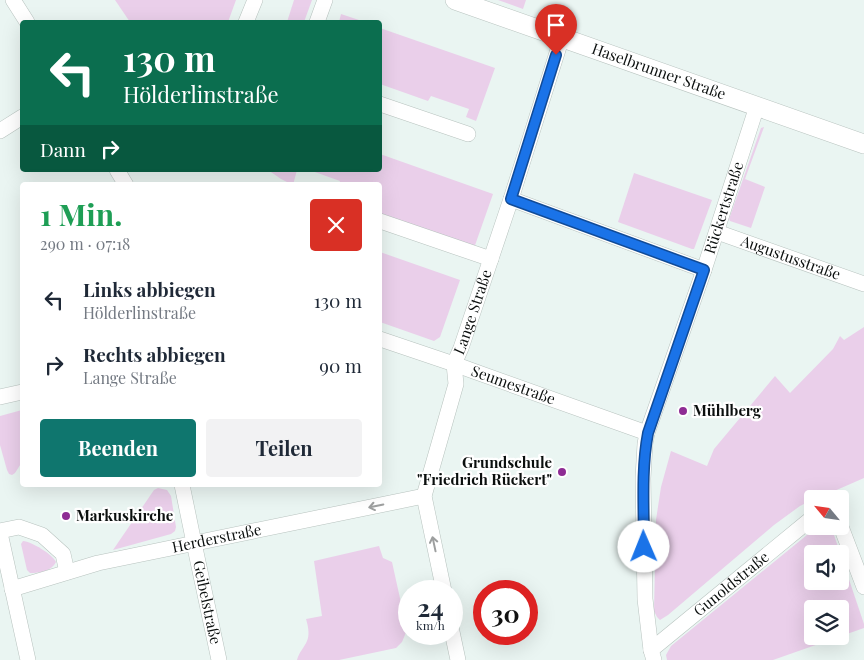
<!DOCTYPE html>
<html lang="de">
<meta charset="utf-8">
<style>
:root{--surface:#fff;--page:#f2f2f3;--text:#1f2937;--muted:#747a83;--accent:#0f766e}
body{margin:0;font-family:"Playfair Display",serif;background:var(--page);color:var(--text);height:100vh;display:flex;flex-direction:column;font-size:19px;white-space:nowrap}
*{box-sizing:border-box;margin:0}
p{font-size:16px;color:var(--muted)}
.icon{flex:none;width:28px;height:28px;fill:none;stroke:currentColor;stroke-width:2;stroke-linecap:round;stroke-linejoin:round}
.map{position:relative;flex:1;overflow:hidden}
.details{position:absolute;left:20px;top:182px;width:362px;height:305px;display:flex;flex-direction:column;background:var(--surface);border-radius:5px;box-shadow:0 5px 20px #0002}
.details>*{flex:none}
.banner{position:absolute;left:20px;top:20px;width:362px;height:152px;border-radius:5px;box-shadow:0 5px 20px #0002;background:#0b6e4f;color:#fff;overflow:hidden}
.needle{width:32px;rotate:299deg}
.fabs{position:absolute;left:804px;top:490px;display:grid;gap:10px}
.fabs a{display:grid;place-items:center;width:45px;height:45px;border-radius:5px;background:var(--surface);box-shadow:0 5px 20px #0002;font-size:25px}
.speed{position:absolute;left:398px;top:580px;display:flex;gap:10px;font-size:25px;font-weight:700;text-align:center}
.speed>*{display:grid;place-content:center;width:65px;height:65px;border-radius:50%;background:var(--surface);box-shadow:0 5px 20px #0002;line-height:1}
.speed small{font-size:12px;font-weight:400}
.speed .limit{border:8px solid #d22;background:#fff;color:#111}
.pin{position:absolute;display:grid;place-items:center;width:42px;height:42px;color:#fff;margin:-51px -21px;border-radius:50% 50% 50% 0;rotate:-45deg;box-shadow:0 0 5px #0007}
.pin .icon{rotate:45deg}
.me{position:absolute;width:55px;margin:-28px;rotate:359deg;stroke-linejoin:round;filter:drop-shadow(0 0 4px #0008)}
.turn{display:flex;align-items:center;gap:18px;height:105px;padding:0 20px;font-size:22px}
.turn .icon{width:65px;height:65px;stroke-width:2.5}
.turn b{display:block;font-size:35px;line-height:42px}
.then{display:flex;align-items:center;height:48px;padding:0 20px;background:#0003;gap:10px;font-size:19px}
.round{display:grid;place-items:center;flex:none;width:52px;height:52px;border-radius:5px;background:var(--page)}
.overview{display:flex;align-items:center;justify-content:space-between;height:85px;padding:0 20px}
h1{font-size:30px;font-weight:700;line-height:38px;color:#1e9e55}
.primary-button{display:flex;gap:10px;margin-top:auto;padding:10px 20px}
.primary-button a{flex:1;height:58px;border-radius:5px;background:var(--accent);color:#fff;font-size:20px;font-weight:700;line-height:58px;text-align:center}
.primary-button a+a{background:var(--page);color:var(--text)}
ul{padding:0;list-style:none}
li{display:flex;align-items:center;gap:15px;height:65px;padding:0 20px}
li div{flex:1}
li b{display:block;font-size:19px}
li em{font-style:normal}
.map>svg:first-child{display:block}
.green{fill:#eacfea;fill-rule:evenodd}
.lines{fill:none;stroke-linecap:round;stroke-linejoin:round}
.minor-casing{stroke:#b8c3bf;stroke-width:16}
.tertiary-casing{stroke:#b8c3bf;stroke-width:20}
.minor{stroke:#fff;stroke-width:15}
.tertiary{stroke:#fff;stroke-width:19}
.oneway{stroke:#9d9f9f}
.route-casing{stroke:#114b97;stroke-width:12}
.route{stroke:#1a73e8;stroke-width:9}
.poi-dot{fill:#8e2c94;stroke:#fff;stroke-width:2}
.labels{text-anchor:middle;stroke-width:4.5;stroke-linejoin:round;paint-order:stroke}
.street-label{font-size:15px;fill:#0b0f0e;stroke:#fff}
.poi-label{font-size:15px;font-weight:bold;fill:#0b0f0e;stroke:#fff;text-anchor:start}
</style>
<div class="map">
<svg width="864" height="660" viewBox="0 0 864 660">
<rect width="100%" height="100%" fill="#eaf5f2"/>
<g class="green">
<path d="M115,0H236L228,22H130Z"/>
<path d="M294,0H312L304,22H287Z"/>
<path d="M498,0H526L523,9Z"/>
<path d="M341,14L365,22H339Z"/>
<path d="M380,28L495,68L476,121L466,117L469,109L431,96L428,101L380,84Z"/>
<path d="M764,127L745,179L765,187L751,228L730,221L729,219L761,128Z"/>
<path d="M380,154L493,194L473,251L380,218V185H339L340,181L312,171V170H380Z"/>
<path d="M268,170H297L293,185L281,179Z"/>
<path d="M634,173L712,200L694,249H692L618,222Z"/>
<path d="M380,252L460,280L440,337L434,341L380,322Z"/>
<path d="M864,327V478L816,499H812V500L800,506L774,525L668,615L660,620L657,617L654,611L656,520L661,487L671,451L707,466L714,449L775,376L790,393L833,349L840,336L844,340Z"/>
<path d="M22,410V462L15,473L12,475L9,474L7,470L0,445V416Z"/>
<path d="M158,488L167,490L171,496L176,527L175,531L171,534L113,550L154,490Z"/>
<path d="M818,526H827L833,532L864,624V628L773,660H667L666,655L671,646ZM812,554H840V581H812ZM812,609H840V636H812Z"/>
<path d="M23,541C32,542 52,554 56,562C52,571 39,573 30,573L27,570L21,544Z"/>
<path d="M379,546L383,558L392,562L407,630L402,642L396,648L339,660H297C299,652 304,648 307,641C310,635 308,625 306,619L322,616L314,561Z"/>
</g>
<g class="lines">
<defs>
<g id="minor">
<path d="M13,0L27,22"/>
<path d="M246,22L255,0"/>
<path d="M317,22L325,0"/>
<path d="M380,104L468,134"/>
<path d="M0,131L22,117"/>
<path d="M117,170L126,185"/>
<path d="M511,199L704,270"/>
<path d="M380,221L491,259"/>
<path id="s1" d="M717,232L864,284"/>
<path id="s2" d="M380,339L454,364L476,372L647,433"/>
<path d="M0,397L22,392"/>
<path id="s3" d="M182,485L194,543L219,660"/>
<path d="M840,524L864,587"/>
<path d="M0,531L19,527L42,535L63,554L67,572"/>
<path d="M0,533L28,660"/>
<path id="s4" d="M12,589L98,563L424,496"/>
<path id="s5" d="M444,591L424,496L456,384L454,364L461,348L511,199L562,37"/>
<path d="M451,627L458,660"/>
<path id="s6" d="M651,650L812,518"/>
<path id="s7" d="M654,660L651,650L645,599L643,478L645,444L647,433L704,270L757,106"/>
</g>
<g id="tertiary">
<path id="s8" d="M455,0L864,144"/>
</g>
</defs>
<use href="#minor" class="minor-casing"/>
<use href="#tertiary" class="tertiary-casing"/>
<use href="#minor" class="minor"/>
<use href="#tertiary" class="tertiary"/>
</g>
<defs><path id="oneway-shaft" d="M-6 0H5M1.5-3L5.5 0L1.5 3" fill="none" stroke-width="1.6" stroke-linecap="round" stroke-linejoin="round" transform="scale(1.25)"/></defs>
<g class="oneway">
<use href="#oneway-shaft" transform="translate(376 506) rotate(168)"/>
<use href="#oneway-shaft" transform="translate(434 544) rotate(-102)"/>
</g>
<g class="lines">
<defs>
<path id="route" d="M556,55L511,199L704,270L648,433C641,470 644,509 644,547"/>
</defs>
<use href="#route" class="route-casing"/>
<use href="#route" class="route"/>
</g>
<g class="poi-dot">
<circle cx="683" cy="411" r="5"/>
<circle cx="562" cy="472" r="5"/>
<circle cx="66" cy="516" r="5"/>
</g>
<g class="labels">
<g class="street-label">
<text dy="5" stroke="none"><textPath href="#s8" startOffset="216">Haselbrunner Straße</textPath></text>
<text dy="5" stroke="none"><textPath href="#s7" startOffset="466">Rückertstraße</textPath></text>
<text dy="5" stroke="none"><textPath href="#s1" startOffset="78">Augustusstraße</textPath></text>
<text dy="5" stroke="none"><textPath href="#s5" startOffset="289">Lange Straße</textPath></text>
<text dy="5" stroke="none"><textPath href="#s2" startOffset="141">Seumestraße</textPath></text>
<text dy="5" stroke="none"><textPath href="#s4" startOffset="211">Herderstraße</textPath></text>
<text dy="5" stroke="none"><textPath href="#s6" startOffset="104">Gunoldstraße</textPath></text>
<text dy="5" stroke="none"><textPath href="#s3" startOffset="120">Geibelstraße</textPath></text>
</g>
<g class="poi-label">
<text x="693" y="416">Mühlberg</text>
<text x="552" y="468" text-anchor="end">Grundschule<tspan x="552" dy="17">"Friedrich Rückert"</tspan></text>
<text x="76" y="521">Markuskirche</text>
</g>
</g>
</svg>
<div class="fabs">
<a><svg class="needle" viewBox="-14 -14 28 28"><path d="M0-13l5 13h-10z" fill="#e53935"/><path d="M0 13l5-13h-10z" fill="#747a83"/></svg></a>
<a><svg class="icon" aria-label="sound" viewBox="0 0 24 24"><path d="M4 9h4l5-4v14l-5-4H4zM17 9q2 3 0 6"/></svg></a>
<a><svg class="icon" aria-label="layers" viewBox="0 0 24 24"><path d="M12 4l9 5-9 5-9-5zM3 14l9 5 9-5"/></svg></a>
</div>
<div class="speed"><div>24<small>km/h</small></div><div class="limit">30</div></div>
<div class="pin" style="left:556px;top:55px;background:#d93025"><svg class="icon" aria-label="arrive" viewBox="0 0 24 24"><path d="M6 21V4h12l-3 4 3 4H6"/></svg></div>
<svg class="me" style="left:644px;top:547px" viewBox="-20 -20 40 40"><circle r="19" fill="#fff"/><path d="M0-13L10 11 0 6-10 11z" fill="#1a73e8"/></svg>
<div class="banner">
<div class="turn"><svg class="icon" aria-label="left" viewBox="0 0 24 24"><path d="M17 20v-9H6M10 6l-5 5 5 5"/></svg><div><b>130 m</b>Hölderlinstraße</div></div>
<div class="then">Dann<svg class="icon" aria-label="right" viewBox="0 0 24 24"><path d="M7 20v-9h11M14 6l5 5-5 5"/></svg></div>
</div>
<section class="details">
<div class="overview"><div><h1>1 Min.</h1><p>290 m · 07:18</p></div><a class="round" style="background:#d93025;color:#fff"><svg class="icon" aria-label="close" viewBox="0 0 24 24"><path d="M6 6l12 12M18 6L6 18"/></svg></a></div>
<ul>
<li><svg class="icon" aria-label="left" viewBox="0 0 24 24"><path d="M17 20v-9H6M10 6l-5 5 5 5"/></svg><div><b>Links abbiegen</b><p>Hölderlinstraße</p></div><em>130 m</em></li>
<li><svg class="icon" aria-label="right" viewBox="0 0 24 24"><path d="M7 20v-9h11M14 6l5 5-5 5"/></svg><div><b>Rechts abbiegen</b><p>Lange Straße</p></div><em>90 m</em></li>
</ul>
<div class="primary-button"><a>Beenden</a><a>Teilen</a></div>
</section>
</div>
